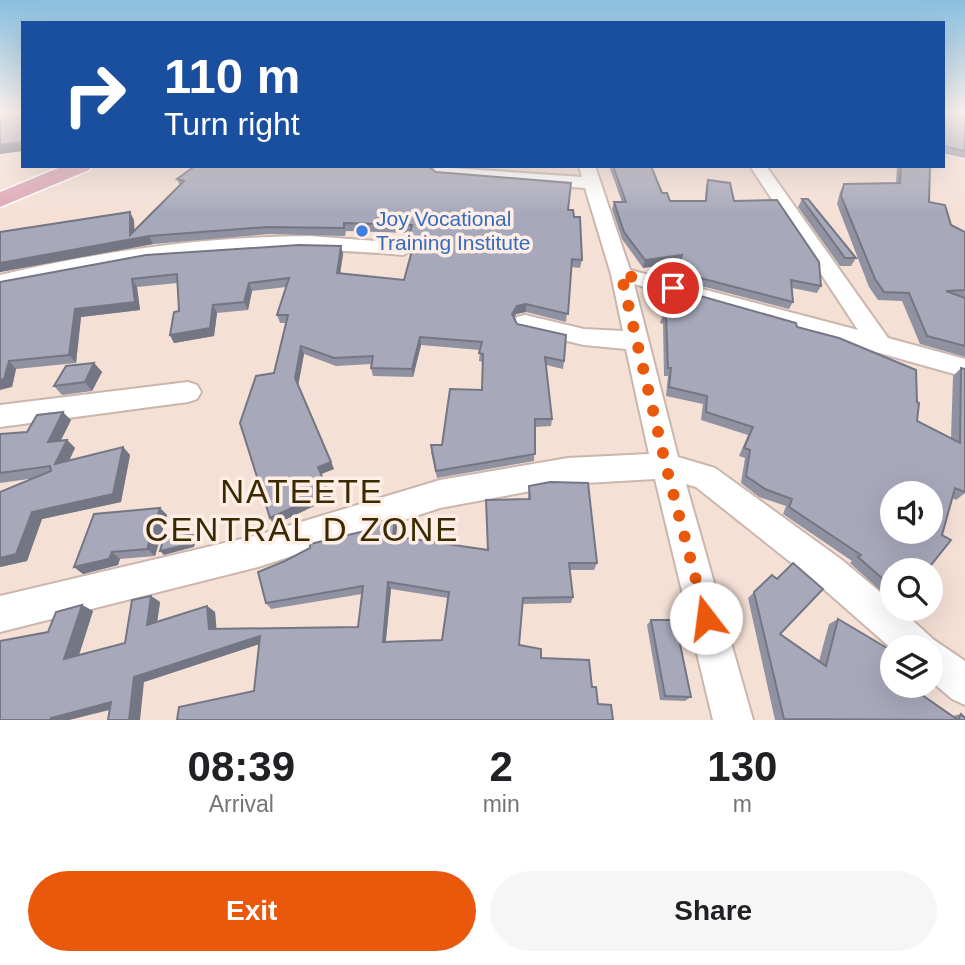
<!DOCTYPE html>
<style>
:root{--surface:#fff;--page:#f6f6f6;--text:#202124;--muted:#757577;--accent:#ea580c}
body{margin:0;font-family:Arial,sans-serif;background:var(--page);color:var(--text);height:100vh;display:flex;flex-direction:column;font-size:26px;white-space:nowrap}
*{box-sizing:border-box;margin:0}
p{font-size:23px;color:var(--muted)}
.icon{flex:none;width:38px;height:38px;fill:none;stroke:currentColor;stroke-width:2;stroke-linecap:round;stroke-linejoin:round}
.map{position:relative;height:720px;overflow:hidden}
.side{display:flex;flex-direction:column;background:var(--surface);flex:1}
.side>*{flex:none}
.guide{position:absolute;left:21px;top:21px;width:924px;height:147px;border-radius:0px;box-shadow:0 7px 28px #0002;background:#1a4fa0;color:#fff;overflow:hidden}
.fabs{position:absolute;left:880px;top:481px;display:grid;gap:14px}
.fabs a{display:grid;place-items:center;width:63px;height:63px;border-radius:50%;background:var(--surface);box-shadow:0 7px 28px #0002;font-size:35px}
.pin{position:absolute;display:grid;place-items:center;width:60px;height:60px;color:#fff;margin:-30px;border:4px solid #fff;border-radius:50%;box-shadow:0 2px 7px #0007}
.me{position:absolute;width:77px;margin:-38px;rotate:345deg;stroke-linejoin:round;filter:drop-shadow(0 0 5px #0008)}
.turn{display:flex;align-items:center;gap:24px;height:147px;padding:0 28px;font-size:32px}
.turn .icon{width:91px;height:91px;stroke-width:2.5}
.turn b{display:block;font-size:49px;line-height:60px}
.eta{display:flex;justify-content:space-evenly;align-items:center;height:119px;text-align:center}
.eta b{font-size:42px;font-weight:700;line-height:49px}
.button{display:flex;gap:14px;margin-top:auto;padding:14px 28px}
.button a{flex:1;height:80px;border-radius:42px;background:var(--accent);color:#fff;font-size:28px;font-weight:700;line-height:80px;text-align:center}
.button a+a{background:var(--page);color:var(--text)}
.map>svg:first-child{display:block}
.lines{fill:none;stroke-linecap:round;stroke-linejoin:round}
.minor-casing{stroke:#cab6ad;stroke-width:4}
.major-casing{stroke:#fff;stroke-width:3}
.minor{fill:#fff;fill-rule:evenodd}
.major{fill:#dea6b6;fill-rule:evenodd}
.wall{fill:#9091a1;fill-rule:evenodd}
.shaded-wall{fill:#757683}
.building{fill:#a7a9bb;stroke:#757683;stroke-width:2;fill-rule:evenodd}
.route{stroke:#ea580c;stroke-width:12;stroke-dasharray:0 21.6}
.shop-dot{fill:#3f7fe0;stroke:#ffeee6;stroke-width:2.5}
.labels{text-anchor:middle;stroke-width:7;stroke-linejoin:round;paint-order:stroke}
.far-shop-label{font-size:21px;fill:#366cbe;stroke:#ffeee6;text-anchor:start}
.near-quarter-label{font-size:33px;letter-spacing:2px;fill:#3b2a01;stroke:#ffeee6}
</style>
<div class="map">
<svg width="965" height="720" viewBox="0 0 965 720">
<rect width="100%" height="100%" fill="#f5e0d6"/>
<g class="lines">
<defs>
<g id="minor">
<path d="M579,166H595L630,270L858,330L750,166H766L888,338L965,359V377L634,284L678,457L715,468L842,560L892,602V609H900L934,640L965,661V705L952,699L931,681V648L892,649L818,584L696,487L686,484L753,720H713L655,479L568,484L440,508L258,567L0,632V596L258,535L440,480L568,458L649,454L626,349L584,345L517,329L514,323L517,317L525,315L584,329L623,331L611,274L585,188L437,177L429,172L437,167L582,177Z"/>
<path d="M309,236L403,243L413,249L403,255C266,242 134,255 0,289V275C101,251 205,237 309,236Z"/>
<path d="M188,382L197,385L201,392L197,399L188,402L0,427V405Z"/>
</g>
<path id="major" d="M63,166H92L89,170L0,207V192Z"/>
</defs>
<use href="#minor" class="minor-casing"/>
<use href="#major" class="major-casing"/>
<use href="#minor" class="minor"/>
<use href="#major" class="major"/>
</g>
<g class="wall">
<path d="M943,112H965V158L943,153Z"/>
<path d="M195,166H435L431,169L436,172L568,210L582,260L580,268L571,267L566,322L526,312L516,314L514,318L517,324L564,361L563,369L546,365L552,419L551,426L535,427L534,461L437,478L431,452L442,445L482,390L483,362L479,361L480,350L421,345L413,377L373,376L371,368L372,364L336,366L304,354L298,386L334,469L321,474L331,498L274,525L270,518L274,373L286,323H280L277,315L286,287L252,291L248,310L217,313L214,336L174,343L170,335L179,311L177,283L137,287L140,310L81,317L76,363L16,369L12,387L0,282L343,254L340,274L404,280L411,255L409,254L408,247L411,245L409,236L410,233L346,231L345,236L270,234L153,244L0,272V232L134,220V231L180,185L177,179Z"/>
<path d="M464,166H497L496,168Z"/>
<path d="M609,166H651L662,193L670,201H705L706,186L708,180L734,201L821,286L817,293L792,288L793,302L789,309L675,279L680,262L643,268L622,239L612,209L614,202H622Z"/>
<path d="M897,166H930L929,202L951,225L965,232V357L920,344L902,301L878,300L869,287L837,204L840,192L844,184L896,183Z"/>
<path d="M802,199L856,258L851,266H840L798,207Z"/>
<path d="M672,288L797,327L917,421L951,438L953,376L961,368L965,369V493L956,500L952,498L892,570V601L850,563L852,561L783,514L786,506L759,497L741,483L745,458L739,456L748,435L701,420L703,404L666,396L668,376H664L663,324L660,323Z"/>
<path d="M94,363L102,372L92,391L62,395L54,386Z"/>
<path d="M71,420L61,440H67L75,448L69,460L123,447L130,455L121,502L42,519L27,561L0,567V492L36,478L0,483V434L27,432Z"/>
<path d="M529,486L597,563L594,570H570L573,597L571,603L522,604L519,645L254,691L259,644L144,682L110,710L69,720H0L48,632L82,605L93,611L79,655L125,643L151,596L160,602L157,622L207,606L215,612L216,629L358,627L362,594L271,609L266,603L397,527L396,536L487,550L528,499ZM391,589L448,598L442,640L386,641Z"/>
<path d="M160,508L167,515L155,556L120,559L118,565L83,574L74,567Z"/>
<path d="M793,563L780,634L819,661L829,624L838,619L892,686L953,716L961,714L965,720H775L748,598L772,575L776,579Z"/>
<path d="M651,620L691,697L685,701L660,700L647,625Z"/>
</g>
<g class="shaded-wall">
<path d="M0,112H11L0,122Z"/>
<path d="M23,142V151L0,154V145Z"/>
<path d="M130,212L134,220L135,239L149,236L153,244L0,272V263L130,235Z"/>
<path d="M341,246L343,254L339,281L337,273Z"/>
<path d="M682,255L680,262L643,268L645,260Z"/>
<path d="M132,279L137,287L140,310L81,317L76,363L69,355L75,309Z"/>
<path d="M249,283L252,291L248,310L244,302Z"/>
<path d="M526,304V312L516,314L512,322V314L517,306Z"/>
<path d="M213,305L217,313L214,336L174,343L170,335Z"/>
<path d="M420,337L421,345L413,377L412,369Z"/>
<path d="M301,346L304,354L298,386L295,378Z"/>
<path d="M9,361L16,369L12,387L0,390V380Z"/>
<path d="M94,363L102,372L92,391L85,382Z"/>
<path d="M63,412L71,420L56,450L48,442Z"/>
<path d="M67,440L75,448L64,472L55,464Z"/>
<path d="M123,447L130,455L121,502L42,519L27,561L0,567V558L32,512Z"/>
<path d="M331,462L334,469L321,474L331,498L274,525L270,518L318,467Z"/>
<path d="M160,508L167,515L155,556L147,549Z"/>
<path d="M395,519L397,527L395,543L393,536Z"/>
<path d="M193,535L196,538L194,547L164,555L160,551Z"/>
<path d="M112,552L120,559L118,565L83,574L74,567Z"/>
<path d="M388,582L391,589L385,647L383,642Z"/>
<path d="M151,596L160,602L156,631L147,625Z"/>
<path d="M82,605L93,611L76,664L64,659Z"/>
<path d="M207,606L215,612L217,634L209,629Z"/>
<path d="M260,636L266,642L144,682L140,720H129L134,677Z"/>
<path d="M111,702L122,706L69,720H50L51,718Z"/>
</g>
<g class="building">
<path d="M943,112H965V151L943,146Z"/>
<path d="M23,116V142L0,145V117Z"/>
<path d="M195,166H427L436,172L571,183L568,210H573L574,217H580L582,260L572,259L568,314L526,304L517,306L512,314L517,324L566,335L564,361L545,357L552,419H535V454L436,471L431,445H442L450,389L482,390L483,354L479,353L482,342L420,337L412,369L371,368L373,356L334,358L301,346L295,378L331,462L318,467L328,491L270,518L240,423L256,376L274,373L288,315H277L289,278L249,283L244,302L213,305L210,328L170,335L174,312L179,311L177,274L132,279L135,302L75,309L69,355L9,361L4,379L0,380V282L146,255L299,245L341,246L337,273L404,280L413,247H408L415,242L409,236L412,225L344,223V228L267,227L149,236L0,263V232L130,212V235L184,181L177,179Z"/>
<path d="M613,166H651L662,193H667L670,201H706L708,180L730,183L734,201L777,200L819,262L821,286L791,280L793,302L677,272L682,255L645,260L624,232L614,202H626Z"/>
<path d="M901,166H930L929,202L945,205L951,225L965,232V290L946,291L965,298V346L927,336L909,293L884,292L875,279L841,196L844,184L900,183Z"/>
<path d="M802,199H808L856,258H845Z"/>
<path d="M672,288L796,323L797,327L839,338L916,370L917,402L919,403L917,421L960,443L961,368L965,369V492L955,488L942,535L951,540L927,570H892V587L858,557L861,555L789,507L792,499L765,489L746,476L750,450L744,448L753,427L706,412L707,396L669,387L671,368H668L666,316L663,315ZM892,494H931V532H892Z"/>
<path d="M94,363L85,382L54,386L66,366Z"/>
<path d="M63,412L48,442L67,440L55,464L123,447L113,494L32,512L16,554L0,558V492L51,471L50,466L0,473V434L27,432L37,415Z"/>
<path d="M550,482L588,483L597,563H569L573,597L523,598L519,645L541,649V658L589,660L592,687H596L598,704L611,705L613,720H177L179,707L254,691L260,636L134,677L129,720H108L111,702L51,718L50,720H0V641L48,632L56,612L82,605L64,659L125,643L132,600L151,596L147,625L207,606L209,629L358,627L363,586L266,603L258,572L285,561L310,548V544L369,530V525L389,519H395L393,536L488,550L486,500L530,499L529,486ZM388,582L449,592L442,640L383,642Z"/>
<path d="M160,508L147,549L112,552L109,559L74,567L94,514Z"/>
<path d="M193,535L190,544L160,551L164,537Z"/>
<path d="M793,563L823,589L780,634L826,666L838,619L892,651V686H909L958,720L784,719L754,592L772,575L777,579Z"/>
<path d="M651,620H675L691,697L665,696Z"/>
<path d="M961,714L965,718V720H958Z"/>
</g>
<linearGradient id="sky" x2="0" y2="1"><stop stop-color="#89bfe0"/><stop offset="0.53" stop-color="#faf1ed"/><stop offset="1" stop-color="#faf1ed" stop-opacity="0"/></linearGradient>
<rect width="965" height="212" fill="url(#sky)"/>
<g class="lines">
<path class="route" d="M673,288L621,274L666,466L706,618"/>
</g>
<circle class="shop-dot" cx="362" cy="231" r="7"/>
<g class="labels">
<g class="far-shop-label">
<text x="376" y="226">Joy Vocational<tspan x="376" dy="24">Training Institute</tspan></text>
</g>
<g class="near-quarter-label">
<text x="302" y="503">NATEETE<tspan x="302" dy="38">CENTRAL D ZONE</tspan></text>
</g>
</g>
</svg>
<div class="fabs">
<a><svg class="icon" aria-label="sound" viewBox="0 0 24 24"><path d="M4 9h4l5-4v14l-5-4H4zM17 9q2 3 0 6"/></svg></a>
<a><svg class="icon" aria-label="search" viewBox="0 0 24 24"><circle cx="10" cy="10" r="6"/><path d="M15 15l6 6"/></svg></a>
<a><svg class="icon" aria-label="layers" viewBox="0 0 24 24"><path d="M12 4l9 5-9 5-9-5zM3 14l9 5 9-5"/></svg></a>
</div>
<div class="pin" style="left:673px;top:288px;background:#d93025"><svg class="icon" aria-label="arrive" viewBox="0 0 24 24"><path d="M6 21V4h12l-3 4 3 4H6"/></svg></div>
<svg class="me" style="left:706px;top:618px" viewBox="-20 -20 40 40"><circle r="19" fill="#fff"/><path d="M0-13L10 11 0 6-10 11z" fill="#ea580c"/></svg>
<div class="guide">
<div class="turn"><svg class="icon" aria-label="right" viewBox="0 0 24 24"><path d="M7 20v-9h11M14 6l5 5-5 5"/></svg><div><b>110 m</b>Turn right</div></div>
</div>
</div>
<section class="side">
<div class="eta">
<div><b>08:39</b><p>Arrival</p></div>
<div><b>2</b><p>min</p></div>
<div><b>130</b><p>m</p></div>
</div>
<div class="button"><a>Exit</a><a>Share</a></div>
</section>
